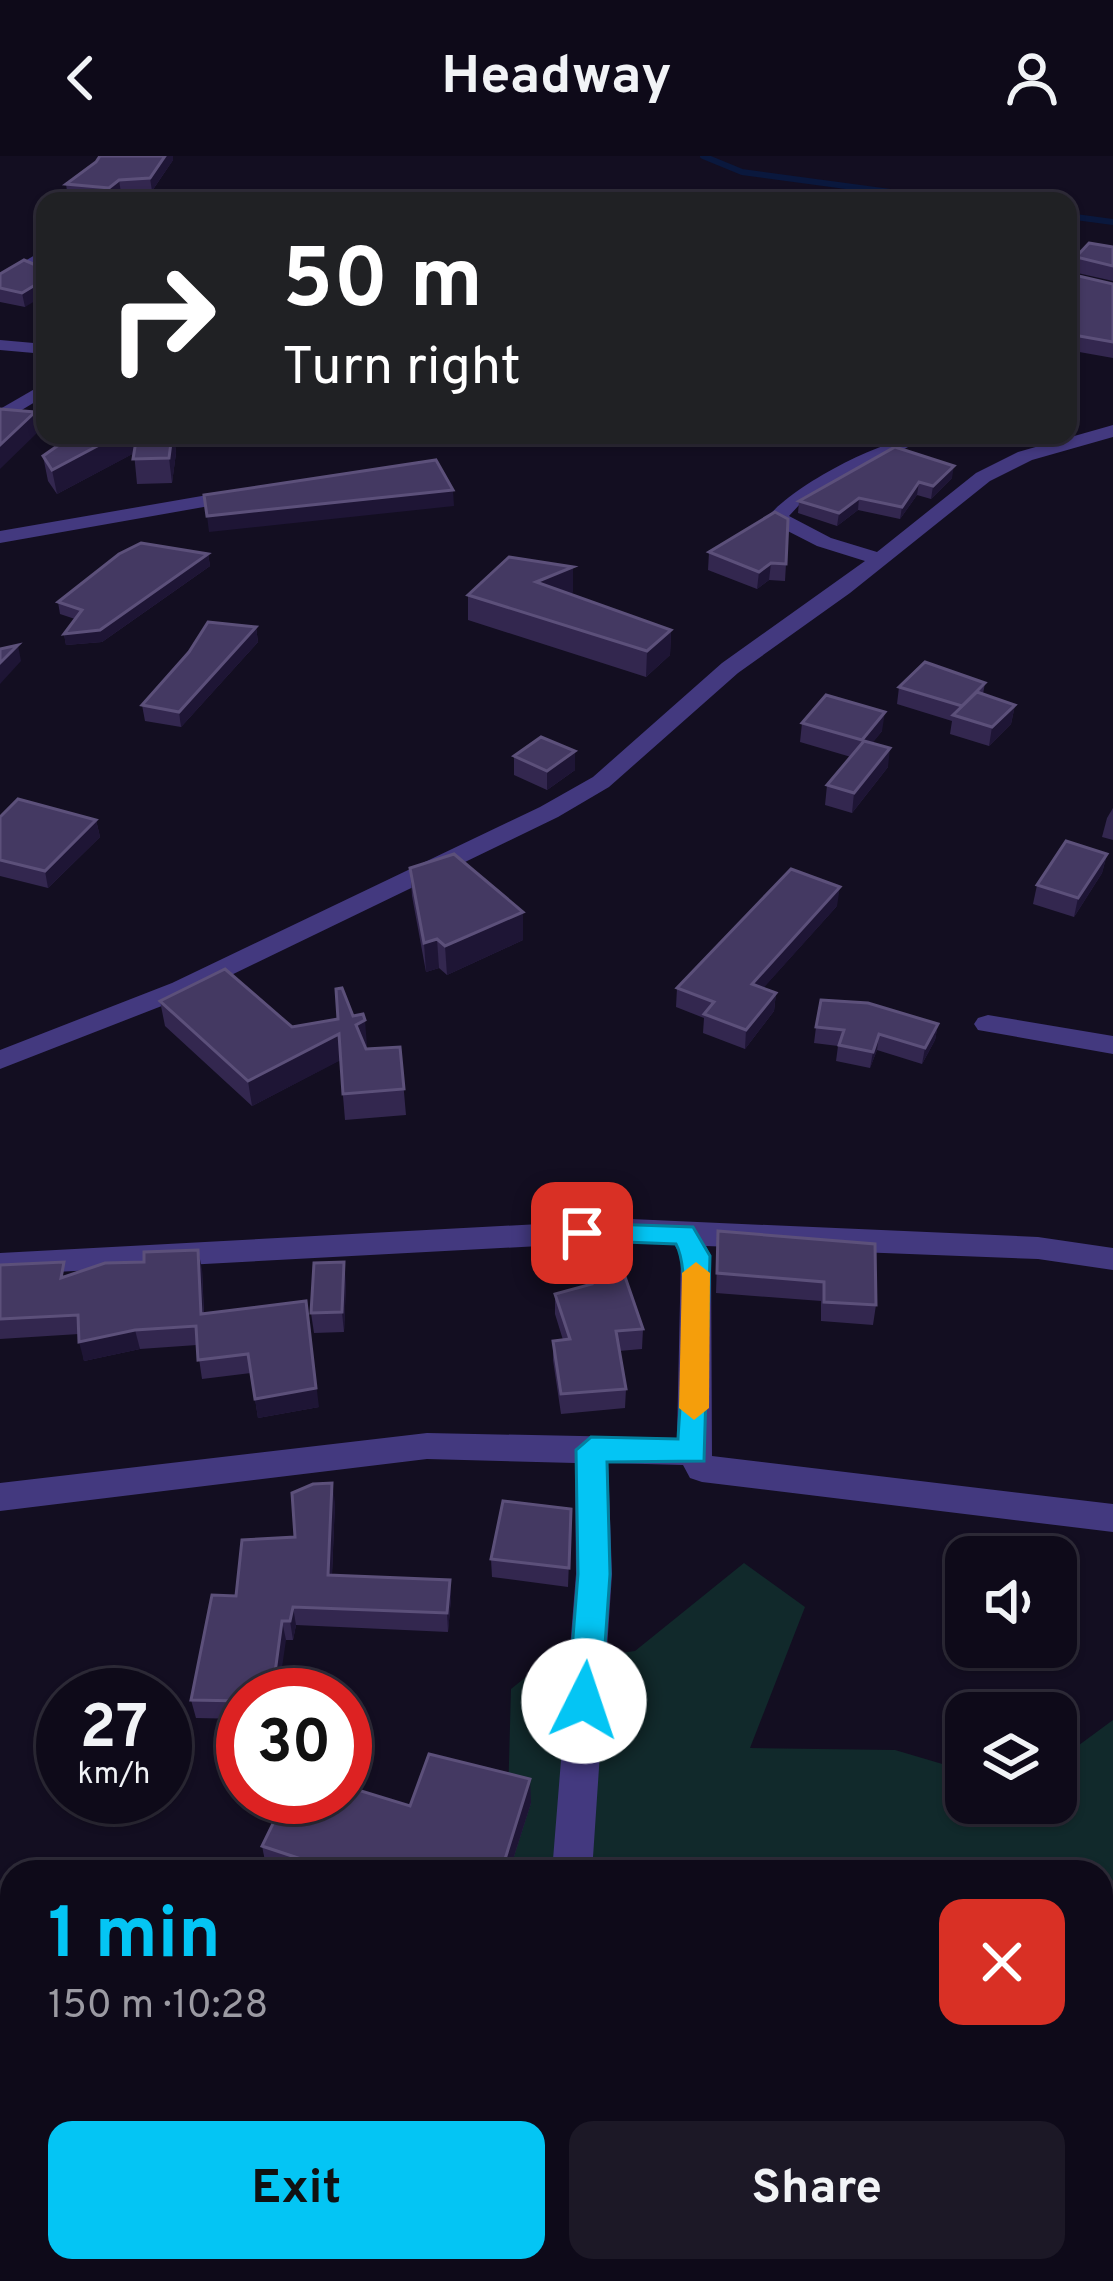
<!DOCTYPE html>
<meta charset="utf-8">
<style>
:root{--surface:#0e0a19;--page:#1c1826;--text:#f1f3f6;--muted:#9b9aa2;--line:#2e2b38;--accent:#04c5f4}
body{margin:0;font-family:Overpass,sans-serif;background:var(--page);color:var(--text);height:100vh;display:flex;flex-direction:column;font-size:45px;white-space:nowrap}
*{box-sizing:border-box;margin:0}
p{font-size:39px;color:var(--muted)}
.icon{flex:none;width:66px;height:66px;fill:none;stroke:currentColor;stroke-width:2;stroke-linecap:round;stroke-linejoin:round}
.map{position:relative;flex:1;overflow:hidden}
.side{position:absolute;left:0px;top:1704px;width:1113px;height:423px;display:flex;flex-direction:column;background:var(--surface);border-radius:36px 36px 0 0;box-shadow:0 3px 9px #0004,0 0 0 3px var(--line)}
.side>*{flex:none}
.hud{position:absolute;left:36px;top:36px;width:1041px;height:252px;border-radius:24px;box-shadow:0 3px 9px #0004,0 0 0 3px var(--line);background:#202124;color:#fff;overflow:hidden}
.controls{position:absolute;left:945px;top:1380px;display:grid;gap:24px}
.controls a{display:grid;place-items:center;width:132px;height:132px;border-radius:24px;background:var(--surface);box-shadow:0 3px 9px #0004,0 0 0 3px var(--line);font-size:60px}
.speed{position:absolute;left:36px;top:1512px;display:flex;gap:24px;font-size:60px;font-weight:700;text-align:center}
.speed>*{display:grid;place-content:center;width:156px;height:156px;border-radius:50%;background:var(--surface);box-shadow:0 3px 9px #0004,0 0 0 3px var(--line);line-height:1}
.speed small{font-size:30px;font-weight:400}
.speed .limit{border:18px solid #d22;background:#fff;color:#111}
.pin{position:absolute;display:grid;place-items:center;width:102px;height:102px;color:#fff;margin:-51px;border-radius:24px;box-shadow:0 6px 18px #0006}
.me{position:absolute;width:132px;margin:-66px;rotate:4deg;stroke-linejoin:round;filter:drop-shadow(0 0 9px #0008)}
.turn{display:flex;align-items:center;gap:42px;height:252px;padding:0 48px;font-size:54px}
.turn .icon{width:156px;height:156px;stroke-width:2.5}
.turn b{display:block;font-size:84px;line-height:102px}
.round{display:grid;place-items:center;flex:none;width:126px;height:126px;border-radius:24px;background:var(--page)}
.head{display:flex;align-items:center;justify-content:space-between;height:204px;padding:0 48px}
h1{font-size:72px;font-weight:700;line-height:90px;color:var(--accent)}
.action{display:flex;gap:24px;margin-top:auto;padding:24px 48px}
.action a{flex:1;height:138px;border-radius:24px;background:var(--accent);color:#111;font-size:48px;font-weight:700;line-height:138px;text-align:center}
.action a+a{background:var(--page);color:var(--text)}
header{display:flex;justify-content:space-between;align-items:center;height:156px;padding:0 48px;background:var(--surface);font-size:54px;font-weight:700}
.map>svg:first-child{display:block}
.green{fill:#11292b}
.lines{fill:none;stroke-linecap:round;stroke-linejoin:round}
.stream{stroke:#0a183d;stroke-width:6}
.minor{fill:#43397f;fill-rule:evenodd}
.wall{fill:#33274f}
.shaded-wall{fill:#1e1535}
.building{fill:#443962;stroke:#5c507a;stroke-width:3}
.route{fill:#04c5f4;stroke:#03809f;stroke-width:3}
.slow{fill:#f59e0b}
</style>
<header><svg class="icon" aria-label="back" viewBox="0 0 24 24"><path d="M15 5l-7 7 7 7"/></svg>Headway<svg class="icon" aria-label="person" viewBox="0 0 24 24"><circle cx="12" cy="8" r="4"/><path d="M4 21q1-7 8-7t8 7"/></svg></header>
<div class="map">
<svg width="1113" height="2125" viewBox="0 0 1113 2125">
<rect width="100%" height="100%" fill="#130e21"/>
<g class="green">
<path d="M744,1407L805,1451L750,1592L895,1594L966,1615V1647H1056V1606L1113,1564V1759L1101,1765V1716H506L511,1533L542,1508L635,1495Z"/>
<path d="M1113,1882V2125H449L462,2115H1101V1886Z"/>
</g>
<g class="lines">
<g class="stream">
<path d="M703,0L742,16L957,45"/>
<path d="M1068,60L1113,66"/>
</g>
<g class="minor">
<path d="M45,93V105L39,108L45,112V125L20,108Z"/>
<path d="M0,184L45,188V198L0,194Z"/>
<path d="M45,227V240L0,267V253Z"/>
<path d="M1113,269V281L1032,304L990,325L850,437L738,517L609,631L558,661L190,839L0,913V894L172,827L540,651L593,621L722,507L865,405L817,390L770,366L767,362C794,328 888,279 931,279L801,347L789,360L831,382L877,396L976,317L1018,296Z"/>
<path d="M242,333L252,339L249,343L0,387V375Z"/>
<path d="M988,859L1113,880V898L978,874L974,868L978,862Z"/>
<path d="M631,1063L1038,1081L1113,1092V1114L1038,1103L706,1090L711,1100L712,1300L1113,1348V1376L702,1326L690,1322L683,1309L608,1307L612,1418L592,1716H552L576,1418L575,1307L427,1303L0,1355V1327L427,1277L677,1282L681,1100L674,1088L631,1085L0,1119V1097Z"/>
<path d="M523,2115H569L568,2125H522Z"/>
</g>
</g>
<g class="wall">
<path d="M100,0H173V4L152,35L121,37L113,45L68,42L66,28L96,6Z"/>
<path d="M1113,91V125L1073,116L1076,101Z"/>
<path d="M45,113L25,151L0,146V118Z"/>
<path d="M1068,115L1070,118L1113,128V202L1068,194Z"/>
<path d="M73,279H174L176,297L172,327L137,328L134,297L57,338L48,325L43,300Z"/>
<path d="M952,322L931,343L917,339L900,363L858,354L837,370L798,357L799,345Z"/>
<path d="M709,396L786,408L785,425L769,424L757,433L708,414Z"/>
<path d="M208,398L210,410L102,486L66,489L64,478L75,463L60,458L58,446Z"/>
<path d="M573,436L569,438L671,474L670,499L646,521L468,464V439Z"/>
<path d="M256,471L258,486L181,571L145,565L142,549L189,496Z"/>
<path d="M985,527L983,538L1015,549L1011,568L989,590L950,578L952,565L897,548L899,531Z"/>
<path d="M802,567L882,575L872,587L888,611L852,657L825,649L827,629L851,601L800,586Z"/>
<path d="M575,595V614L547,634L514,619V600Z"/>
<path d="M1113,652V684L1102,681L1107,662Z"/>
<path d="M0,661L96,664L100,681L48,732L0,720Z"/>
<path d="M1107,698L1102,717L1074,761L1033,748L1037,729Z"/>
<path d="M410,712L523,756V784L447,819L439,812L426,816L412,740Z"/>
<path d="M837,750L763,832L776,837L774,855L745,893L703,877L704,862L676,851L677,832Z"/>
<path d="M160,845L292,871L353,860L367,890L365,891L366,893L400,891L406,959L345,964L340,904L252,950L165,870Z"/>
<path d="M938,868L935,884L922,908L877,894L870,912L836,905L838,890L814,887L816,871Z"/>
<path d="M718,1075L876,1149L873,1169L821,1165V1145L716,1137Z"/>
<path d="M0,1109L67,1120L202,1113L204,1158L319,1251L258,1262L251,1217L202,1223L197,1189L140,1193L84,1205L79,1178L0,1183Z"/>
<path d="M589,1117L643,1173L642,1193L619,1195L626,1233L625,1252L561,1258L553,1204V1185L563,1184L555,1158V1138L589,1129Z"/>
<path d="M346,1125L344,1176L314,1177L311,1157Z"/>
<path d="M335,1346L332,1419L450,1424L451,1442L448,1476L296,1469L293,1484H286L243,1539V1563L196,1562L191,1544L236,1440L295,1381Z"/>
<path d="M571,1353L568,1431L492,1421L491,1403Z"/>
<path d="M531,1647L509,1716H271L267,1715L262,1690L410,1650Z"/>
</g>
<g class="shaded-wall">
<path d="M165,0H173V4L152,35L150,22Z"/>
<path d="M119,24L121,37L111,45L109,32Z"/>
<path d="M45,123V139L25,151L22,137Z"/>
<path d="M35,256L39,275L0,313V289Z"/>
<path d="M118,279H140L142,293L57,338L52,314Z"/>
<path d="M172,279H174L176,297L172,327L169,302Z"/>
<path d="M954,310L952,322L931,343L933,330Z"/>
<path d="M919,326L917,339L900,363L902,351Z"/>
<path d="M453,334L454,350L209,376L207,360Z"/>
<path d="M859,342L858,354L837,370L839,357Z"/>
<path d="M208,398L210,410L102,486L66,489L64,478Z"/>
<path d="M771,407L769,424L757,433L759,416Z"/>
<path d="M573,411V436L536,451V426Z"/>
<path d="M256,471L258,486L181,571L179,556Z"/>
<path d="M671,474L670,499L646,521L647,495Z"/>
<path d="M18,489L21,505L0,528V507Z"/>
<path d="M1015,549L1011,568L989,590L992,571Z"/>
<path d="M885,556L882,575L860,603L862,584Z"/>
<path d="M890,592L888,611L852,657L854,637Z"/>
<path d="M575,595V614L547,634V615Z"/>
<path d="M96,664L100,681L48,732L45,715Z"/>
<path d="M1107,698L1102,717L1074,761L1078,742Z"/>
<path d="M840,731L837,750L750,847L752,828Z"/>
<path d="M523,756V784L447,819L445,790Z"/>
<path d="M437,783L439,812L426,816L424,787Z"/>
<path d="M776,837L774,855L745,893L746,874Z"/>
<path d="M365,864L367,890L359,895L356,869Z"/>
<path d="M938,868L935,884L922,908L925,892Z"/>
<path d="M339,878L341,904L252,950L248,925Z"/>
<path d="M879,878L877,894L870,912L873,896Z"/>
<path d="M198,1094L202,1113L204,1177L201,1158Z"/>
<path d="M344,1106L346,1125L344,1176L342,1156Z"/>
<path d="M306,1145L319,1251L258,1262L255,1243Z"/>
<path d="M135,1174L140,1193L84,1205L79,1186Z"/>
<path d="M332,1327L335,1346L331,1438L328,1419Z"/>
<path d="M450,1424L451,1442L448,1476L447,1457Z"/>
<path d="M293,1451L296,1469L293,1484L290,1465Z"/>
<path d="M282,1465L286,1484L278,1539H272Z"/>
<path d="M530,1623L531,1647L509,1716H501Z"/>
</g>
<g class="building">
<path d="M100,0H165L150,22L119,24L109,32L66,28L96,6Z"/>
<path d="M1029,35L1041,43L1039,45H1020Z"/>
<path d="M1089,87L1113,91V110L1076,101Z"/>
<path d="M24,104L45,113V123L22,137L0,132V118Z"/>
<path d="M1068,115L1070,118L1113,128V186L1068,178Z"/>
<path d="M0,253L35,256L0,289Z"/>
<path d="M73,279H118L52,314L43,300Z"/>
<path d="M137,279H172L169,302L133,303Z"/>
<path d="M895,291L954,310L933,330L919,326L902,351L859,342L839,357L799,345Z"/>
<path d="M436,304L453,334L207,360L204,339Z"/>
<path d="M775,356L788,363L786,408L771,407L759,416L709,396Z"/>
<path d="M141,387L208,398L100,474L64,478L82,454L58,446L119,398Z"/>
<path d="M509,401L573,411L536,426L671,474L647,495L468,439Z"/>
<path d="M208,466L256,471L179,556L142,549L189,496Z"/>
<path d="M18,489L0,507V493Z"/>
<path d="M925,506L985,527L962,550L899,531Z"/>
<path d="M977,536L1015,549L992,571L953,559Z"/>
<path d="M826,539L885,556L862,584L802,567Z"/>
<path d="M541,581L575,595L547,615L514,600Z"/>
<path d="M864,585L890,592L854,637L827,629Z"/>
<path d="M18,643L96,664L45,715L0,704V661Z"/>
<path d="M1066,685L1107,698L1078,742L1037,729Z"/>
<path d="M454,698L523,756L445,790L437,783L424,787L410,712Z"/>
<path d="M791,713L840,731L752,828L776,837L746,874L704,858L714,846L677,832Z"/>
<path d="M225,813L292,871L338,863L336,833L342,832L353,860L363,858L365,864L356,869L366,893L400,891L404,933L343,938L339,878L248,925L160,845Z"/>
<path d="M821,844L868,847L938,868L925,892L879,878L873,896L839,889L844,874L816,871Z"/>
<path d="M718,1075L875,1088L876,1149L824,1146V1126L717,1117Z"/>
<path d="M198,1094L201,1158L306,1145L316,1232L255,1243L248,1198L198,1204L196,1170L135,1174L79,1186L78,1159L0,1163V1109L64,1106L61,1122L105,1107L144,1106V1096Z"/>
<path d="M344,1106L342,1156L311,1157L314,1107Z"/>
<path d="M622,1112L643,1173L616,1175L626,1233L561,1238L553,1185L570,1183L555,1138L592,1128L589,1117Z"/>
<path d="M332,1327L328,1419L450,1424L447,1457L293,1451L290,1465H282L272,1539H243V1545L191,1544L212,1439L236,1440L242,1384L295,1381L292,1337L313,1328Z"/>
<path d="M503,1345L571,1353L569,1412L491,1403Z"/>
<path d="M429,1598L530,1623L501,1716H340L262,1690L286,1641H345V1630L410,1650Z"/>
</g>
<path class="route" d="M582,1067L693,1071L710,1100L704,1305L607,1306L610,1418L601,1545L596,1556L584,1560L572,1556L568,1545L578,1418L576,1294L591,1281L678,1283C680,1242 693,1118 676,1088L573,1084L569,1077Z"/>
<path class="slow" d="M696,1106L710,1117L709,1252L694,1264L679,1252L682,1117Z"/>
</svg>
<div class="controls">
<a><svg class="icon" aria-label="sound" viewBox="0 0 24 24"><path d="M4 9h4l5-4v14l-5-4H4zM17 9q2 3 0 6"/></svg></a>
<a><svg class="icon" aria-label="layers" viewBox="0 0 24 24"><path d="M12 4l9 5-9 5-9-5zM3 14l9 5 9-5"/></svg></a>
</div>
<div class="speed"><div>27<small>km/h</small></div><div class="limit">30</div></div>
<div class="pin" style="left:582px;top:1077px;background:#d93025"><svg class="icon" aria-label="arrive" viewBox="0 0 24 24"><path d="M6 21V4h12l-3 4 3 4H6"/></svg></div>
<svg class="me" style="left:584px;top:1545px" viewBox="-20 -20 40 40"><circle r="19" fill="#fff"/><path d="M0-13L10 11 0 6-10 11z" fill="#04c5f4"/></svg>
<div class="hud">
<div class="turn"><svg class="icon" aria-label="right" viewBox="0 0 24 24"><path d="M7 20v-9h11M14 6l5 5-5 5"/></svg><div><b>50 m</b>Turn right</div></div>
</div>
<section class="side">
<div class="head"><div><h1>1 min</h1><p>150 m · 10:28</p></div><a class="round" style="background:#d93025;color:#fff"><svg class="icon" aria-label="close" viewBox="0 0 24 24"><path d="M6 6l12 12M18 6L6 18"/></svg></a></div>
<div class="action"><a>Exit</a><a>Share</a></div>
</section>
</div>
